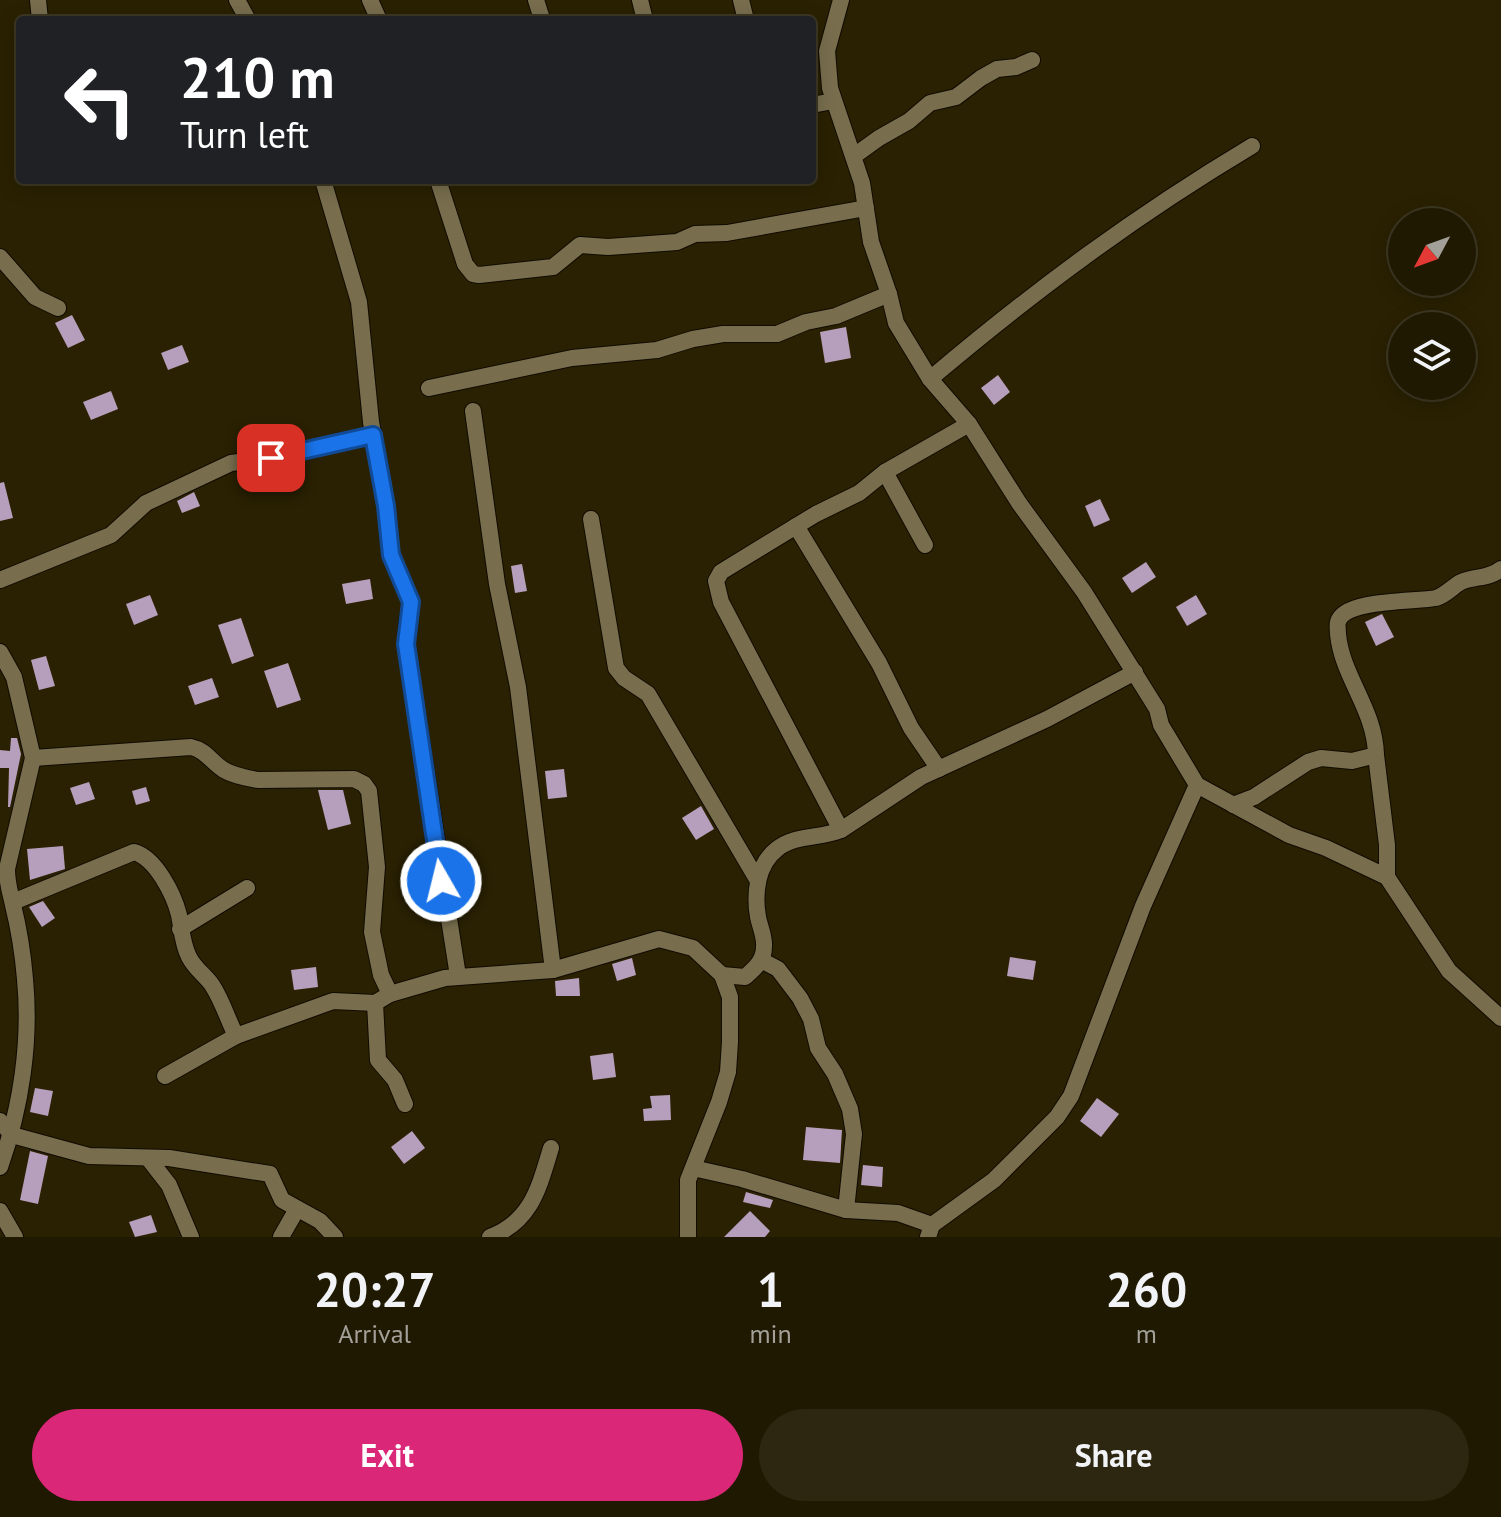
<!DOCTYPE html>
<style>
:root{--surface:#201902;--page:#2d2611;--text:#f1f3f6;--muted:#a2a099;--line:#3d3824;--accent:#db2777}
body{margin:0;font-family:"PT Sans",sans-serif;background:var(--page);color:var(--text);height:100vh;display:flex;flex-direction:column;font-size:30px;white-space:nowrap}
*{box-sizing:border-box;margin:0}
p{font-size:26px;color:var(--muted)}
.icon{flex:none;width:44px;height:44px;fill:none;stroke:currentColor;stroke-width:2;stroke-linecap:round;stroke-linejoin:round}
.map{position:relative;height:1237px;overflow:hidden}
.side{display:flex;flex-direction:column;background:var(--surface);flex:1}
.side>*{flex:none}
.guide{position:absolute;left:16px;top:16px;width:800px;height:168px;border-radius:8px;box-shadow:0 4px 20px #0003,0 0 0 2px var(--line);background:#202124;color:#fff;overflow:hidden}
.needle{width:52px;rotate:229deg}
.tools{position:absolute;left:1388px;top:208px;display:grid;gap:16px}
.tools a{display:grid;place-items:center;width:88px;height:88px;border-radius:50%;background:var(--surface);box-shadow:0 4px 20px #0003,0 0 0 2px var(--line);font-size:40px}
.pin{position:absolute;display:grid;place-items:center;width:68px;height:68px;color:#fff;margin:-34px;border-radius:16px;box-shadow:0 4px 12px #0006}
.me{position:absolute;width:88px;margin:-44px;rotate:352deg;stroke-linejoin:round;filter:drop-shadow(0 0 6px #0008)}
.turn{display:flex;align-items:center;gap:28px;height:168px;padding:0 32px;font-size:36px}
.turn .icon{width:104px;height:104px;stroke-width:2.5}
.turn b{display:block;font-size:56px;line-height:68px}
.eta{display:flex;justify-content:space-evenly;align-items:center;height:136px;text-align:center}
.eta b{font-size:48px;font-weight:700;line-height:56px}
.primary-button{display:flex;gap:16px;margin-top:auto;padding:16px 32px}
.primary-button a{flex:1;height:92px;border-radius:48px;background:var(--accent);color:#fff;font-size:32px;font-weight:700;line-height:92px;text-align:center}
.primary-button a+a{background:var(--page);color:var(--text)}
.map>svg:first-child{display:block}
.building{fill:#b69fbc}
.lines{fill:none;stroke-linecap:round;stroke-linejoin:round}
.street-casing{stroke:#110b00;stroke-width:18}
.street{stroke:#786e4e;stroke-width:16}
.route-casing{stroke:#114b97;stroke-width:20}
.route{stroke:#1a73e8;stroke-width:14}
</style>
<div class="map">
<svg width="1501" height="1237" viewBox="0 0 1501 1237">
<rect width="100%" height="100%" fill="#2a2102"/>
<g class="building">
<path d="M72,315L85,340L68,348L55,323Z"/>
<path d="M846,327L851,358L825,363L820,332Z"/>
<path d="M182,345L189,362L168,370L161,353Z"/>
<path d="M998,375L1010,392L994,405L981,388Z"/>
<path d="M111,391L118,409L91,420L83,402Z"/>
<path d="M4,482L13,518L0,521V483Z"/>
<path d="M194,492L200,506L182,513L177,501Z"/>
<path d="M1100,499L1110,520L1094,527L1085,506Z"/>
<path d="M1146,562L1156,577L1132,593L1122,578Z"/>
<path d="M522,564L527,591L515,593L511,566Z"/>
<path d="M370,579L373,599L346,604L342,584Z"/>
<path d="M150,595L158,615L134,625L126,604Z"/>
<path d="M1196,595L1207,614L1187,626L1176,607Z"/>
<path d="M1382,614L1394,637L1376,646L1365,622Z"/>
<path d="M241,618L254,656L232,664L218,625Z"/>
<path d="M46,656L55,686L39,690L31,660Z"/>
<path d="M288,663L301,700L277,708L264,671Z"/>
<path d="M212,678L219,697L195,705L188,686Z"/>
<path d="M11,738H17L21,754L10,807H8L9,768H0V750L10,751Z"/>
<path d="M564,769L567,797L548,799L545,771Z"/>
<path d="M89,782L95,799L76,805L70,788Z"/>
<path d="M146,787L150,801L136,805L132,791Z"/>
<path d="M318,790H343L351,824L328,830Z"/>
<path d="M701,806L714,829L696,840L682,818Z"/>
<path d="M63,846L65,869L30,880L27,849Z"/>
<path d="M43,901L55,918L42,927L29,907Z"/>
<path d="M1010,957L1036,961L1033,980L1007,976Z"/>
<path d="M632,958L636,975L617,981L612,964Z"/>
<path d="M316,967L318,987L294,990L291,970Z"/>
<path d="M579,978L580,996H556L555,981Z"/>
<path d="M613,1053L616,1077L593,1080L590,1056Z"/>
<path d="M35,1088L53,1091L48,1116L30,1112Z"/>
<path d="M670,1095L671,1120L644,1121L643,1109L652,1108L650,1096Z"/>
<path d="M1097,1098L1119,1114L1101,1137L1080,1121Z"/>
<path d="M806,1127L842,1130L840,1163L803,1160Z"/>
<path d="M412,1131L425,1148L404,1164L391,1147Z"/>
<path d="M30,1151L48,1156L38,1204L20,1200Z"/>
<path d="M863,1165L883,1167L882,1187L861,1185Z"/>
<path d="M746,1192L773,1200L770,1208L743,1202Z"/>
<path d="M750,1211L770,1231L765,1237H724Z"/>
<path d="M151,1215L157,1232L135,1237L129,1222Z"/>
</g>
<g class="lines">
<defs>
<g id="street">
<path d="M38,0L40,20"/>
<path d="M237,0L248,20"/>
<path d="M370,0L379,20"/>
<path d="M536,0L542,19"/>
<path d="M640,0L645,20"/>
<path d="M741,0L746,20"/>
<path d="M841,0L827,51L830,88L862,183L871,242L889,294L896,323L930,379L969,424L1019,503L1084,592L1157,709L1161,725L1197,785L1289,835L1326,848L1387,877L1449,971L1501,1018"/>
<path d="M812,105L833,101"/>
<path d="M854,156L879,138L909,121L930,103L956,97L981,78L997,69L1016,67L1032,60"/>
<path d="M323,180L359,302L371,422L386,506L391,555L411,602L407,622L406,644L458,976"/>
<path d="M438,180L465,264L473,274L479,275L553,267L580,245L608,247L677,242L695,234L727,233L866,208"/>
<path d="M0,257L35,297L58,308"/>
<path d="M930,379C1034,291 1135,216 1252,146"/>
<path d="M429,388L572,358L657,350L693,339L723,334H777L806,322L836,316L889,294"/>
<path d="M473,411L497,584L518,687L553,970"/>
<path d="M885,472L925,545"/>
<path d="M591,519L616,668L624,678L648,694L758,881"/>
<path d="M796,526L879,663L911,728L939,769"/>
<path d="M0,580L111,535L146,503L231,463L271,458L373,435"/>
<path d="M0,652L14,677L33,758L7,869C7,884 10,891 13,905C19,929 23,955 25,979C31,1042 21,1108 0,1167"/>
<path d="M1376,755L1387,845V877"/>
<path d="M33,758L191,747C206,750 212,763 224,770C234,776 247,778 258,780L354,779L364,784L369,791L377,867L372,932L381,975L390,994"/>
<path d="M1233,805L1254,797L1308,762L1321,758L1352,761L1376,755C1375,709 1342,677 1338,634C1338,630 1337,625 1338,622C1344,599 1416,602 1436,598C1446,595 1452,587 1461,582C1475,576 1489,579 1501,569"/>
<path d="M841,830L721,602L716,581L721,572L816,514L859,493L885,472L969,424"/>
<path d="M13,902L134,852C156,858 174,895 179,915C182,930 182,943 189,957C195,969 205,975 212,985C222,1000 228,1020 236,1036L333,1001L375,1003L390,994L445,978L553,970L659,939L693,948L722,975L730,997V1042L728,1072L719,1102L688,1180V1237"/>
<path d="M180,929L247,888"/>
<path d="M761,960L778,969L800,998L811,1019L818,1048L835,1074L850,1109L854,1134L846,1210"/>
<path d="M722,975L745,977C754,969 764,961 764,947C765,937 760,927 758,917C754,894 757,864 777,849C795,834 820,839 841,830L921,777L1047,719L1135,672"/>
<path d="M375,1003L378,1060L395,1080L405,1104"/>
<path d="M165,1076L236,1036"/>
<path d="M0,1121L12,1135L89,1156L169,1158L270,1174L282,1200L320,1221L335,1237"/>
<path d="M148,1158L169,1185L191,1237"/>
<path d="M693,1168L742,1179L846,1210L898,1213L932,1225"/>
<path d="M0,1211L15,1237"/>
<path d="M281,1237L297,1209"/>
<path d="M490,1237C532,1221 539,1187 551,1148"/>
<path d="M928,1237L932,1225L994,1180L1057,1117L1071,1096L1143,906L1197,785"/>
</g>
</defs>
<use href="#street" class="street-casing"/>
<use href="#street" class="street"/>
</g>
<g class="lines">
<defs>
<path id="route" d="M271,458L373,435L386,506L391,555L411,602L406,644L441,881"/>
</defs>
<use href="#route" class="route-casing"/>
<use href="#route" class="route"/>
</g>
</svg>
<div class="tools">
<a><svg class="needle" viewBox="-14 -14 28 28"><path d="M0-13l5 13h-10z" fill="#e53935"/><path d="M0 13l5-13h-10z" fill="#a2a099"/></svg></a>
<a><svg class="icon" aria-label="layers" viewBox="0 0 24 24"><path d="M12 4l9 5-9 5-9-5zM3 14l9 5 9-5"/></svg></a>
</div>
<div class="pin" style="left:271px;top:458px;background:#d93025"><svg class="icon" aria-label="arrive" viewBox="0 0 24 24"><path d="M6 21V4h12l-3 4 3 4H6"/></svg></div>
<svg class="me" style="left:441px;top:881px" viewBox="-20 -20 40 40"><circle r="17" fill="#1a73e8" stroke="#fff" stroke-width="3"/><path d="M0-11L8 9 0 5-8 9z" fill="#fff"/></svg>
<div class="guide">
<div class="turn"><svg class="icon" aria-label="left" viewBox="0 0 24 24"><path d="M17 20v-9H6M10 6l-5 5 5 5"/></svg><div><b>210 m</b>Turn left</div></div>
</div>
</div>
<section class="side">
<div class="eta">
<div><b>20:27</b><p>Arrival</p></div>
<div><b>1</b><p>min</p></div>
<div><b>260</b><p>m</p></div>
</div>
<div class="primary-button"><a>Exit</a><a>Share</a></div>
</section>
